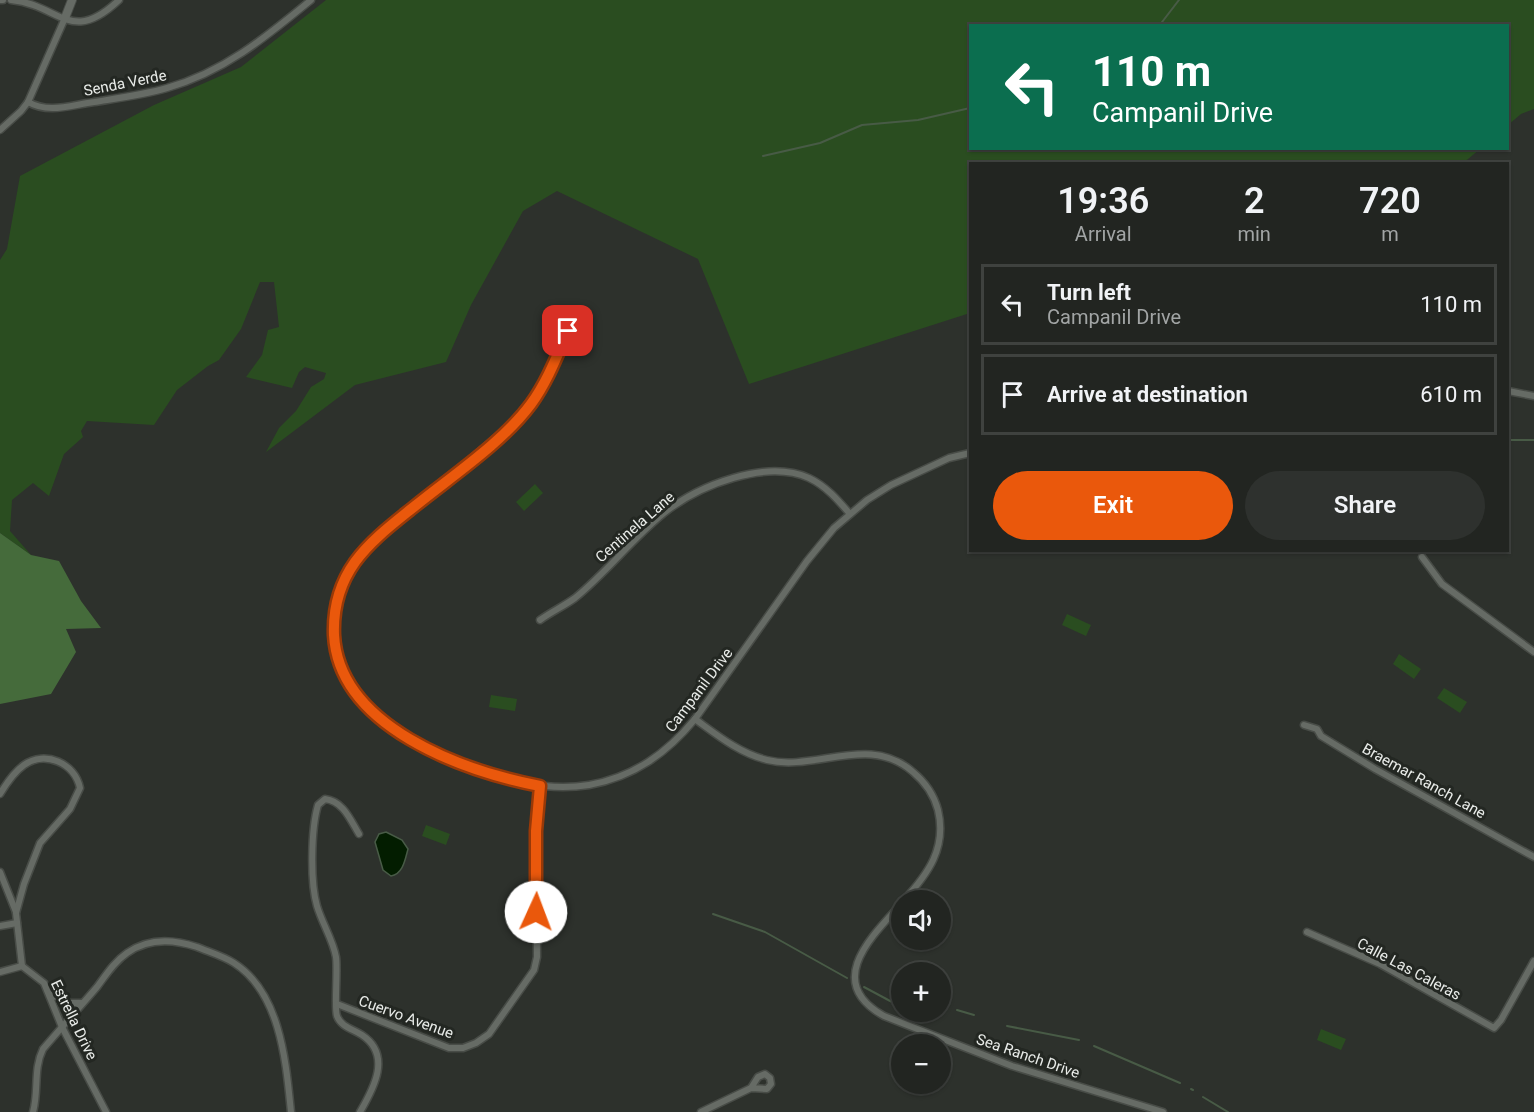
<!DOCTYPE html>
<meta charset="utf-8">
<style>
:root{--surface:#222521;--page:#2e312e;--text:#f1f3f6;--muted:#a2a5a5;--line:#3f423f;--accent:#ea580c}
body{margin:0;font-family:Roboto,sans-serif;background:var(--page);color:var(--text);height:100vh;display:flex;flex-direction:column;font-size:22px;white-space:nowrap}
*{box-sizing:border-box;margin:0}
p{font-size:20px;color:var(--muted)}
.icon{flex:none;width:33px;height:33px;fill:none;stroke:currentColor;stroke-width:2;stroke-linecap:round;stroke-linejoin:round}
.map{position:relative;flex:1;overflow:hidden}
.drawer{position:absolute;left:969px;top:162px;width:540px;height:390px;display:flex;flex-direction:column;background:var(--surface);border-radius:0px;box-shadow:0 2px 4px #0004,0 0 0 2px var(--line)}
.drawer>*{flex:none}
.top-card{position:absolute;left:969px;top:24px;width:540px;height:126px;border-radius:0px;box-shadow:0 2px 4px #0004,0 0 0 2px var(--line);background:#0b6e4f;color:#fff;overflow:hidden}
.tools{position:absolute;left:891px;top:890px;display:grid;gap:12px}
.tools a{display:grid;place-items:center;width:60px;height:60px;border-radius:50%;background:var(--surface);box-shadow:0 2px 4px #0004,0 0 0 2px var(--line);font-size:30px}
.pin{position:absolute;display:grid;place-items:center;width:51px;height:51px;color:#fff;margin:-26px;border-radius:12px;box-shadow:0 3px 9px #0006}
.me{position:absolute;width:66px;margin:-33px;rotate:2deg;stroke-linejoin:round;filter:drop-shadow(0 0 4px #0008)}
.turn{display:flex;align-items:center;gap:21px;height:126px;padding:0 24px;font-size:27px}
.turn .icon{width:78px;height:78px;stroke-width:2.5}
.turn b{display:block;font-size:42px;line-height:51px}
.eta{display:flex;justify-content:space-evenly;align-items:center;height:102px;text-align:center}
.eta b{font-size:36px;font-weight:600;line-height:42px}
.action{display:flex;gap:12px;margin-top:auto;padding:12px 24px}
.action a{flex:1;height:69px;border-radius:36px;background:var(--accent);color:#fff;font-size:24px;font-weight:600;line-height:69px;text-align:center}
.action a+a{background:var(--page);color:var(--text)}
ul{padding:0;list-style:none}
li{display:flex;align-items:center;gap:18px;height:81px;margin:0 12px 9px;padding:0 12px;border:3px solid var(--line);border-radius:0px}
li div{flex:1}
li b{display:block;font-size:22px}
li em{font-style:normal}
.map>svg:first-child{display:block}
.green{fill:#2a4d20}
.forest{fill:#456b3b}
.water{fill:#031d00;stroke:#485b46;stroke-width:1.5}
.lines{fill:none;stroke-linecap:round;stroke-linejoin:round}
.stream{stroke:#485b46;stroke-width:2}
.minor-casing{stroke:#484c47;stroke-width:9}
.tertiary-casing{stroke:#484c47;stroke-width:10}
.minor{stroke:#666b65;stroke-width:6}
.tertiary{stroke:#666b65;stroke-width:8}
.route-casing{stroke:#983908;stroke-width:15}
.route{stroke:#ea580c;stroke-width:10}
.labels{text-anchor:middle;stroke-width:6;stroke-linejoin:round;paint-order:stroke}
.street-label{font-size:15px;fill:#e9ece9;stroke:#232722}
</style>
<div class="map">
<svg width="1534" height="1112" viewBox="0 0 1534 1112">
<rect width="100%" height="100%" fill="#2d312c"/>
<g class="green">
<path d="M326,0H1534V109L1521,114L1508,125V26H970V148L1480,149L1462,164H970V313L749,384L698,259L557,191L523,211L471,305L446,362L355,385L266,452L279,428L296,411L311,387L324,379L326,373L305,367L299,372L292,388L246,377L262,355L268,330L279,327L274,282H260L241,329L219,360L208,366L177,390L154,425L87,421L81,431L83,437L64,454L49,496L33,483L12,500L10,531L31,555L0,533V260L7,249L20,176L154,105L241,67Z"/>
<path d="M535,484L543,493L524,511L516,502Z"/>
<path d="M1067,614L1091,625L1086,636L1062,625Z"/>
<path d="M1399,654L1421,669L1414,679L1393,664Z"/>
<path d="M1444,688L1467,702L1460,713L1437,698Z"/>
<path d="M491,695L517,699L515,711L489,707Z"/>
<path d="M426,825L450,834L446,845L422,836Z"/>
<path d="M1321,1029L1346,1039L1341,1050L1317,1040Z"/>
</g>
<path class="forest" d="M0,533L31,555L59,561L81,601L101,628L66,629L76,652L51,694L0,704Z"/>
<path class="water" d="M386,832L402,840L408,849C405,860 403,874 391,876L383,870L375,842L379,834Z"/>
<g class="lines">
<g class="stream">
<path d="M1159,26L1179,0"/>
<path d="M763,156L820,143L862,125L918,120L970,108"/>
<path d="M1508,440H1534"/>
<path d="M713,914L765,932L847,978"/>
<path d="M864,987L892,1002H902"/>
<path d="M957,1010L974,1015"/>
<path d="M1007,1026L1079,1040"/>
<path d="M1094,1046L1180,1083"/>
<path d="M1191,1089L1193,1090"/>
<path d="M1203,1097L1228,1112"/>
</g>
<defs>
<g id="minor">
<path d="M0,0H3"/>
<path d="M11,0C61,5 70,46 119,0"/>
<path d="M28,102C49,114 71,105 94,102C119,98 143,95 167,88C224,72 266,37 311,0"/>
<path d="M0,130L21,111L28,102L65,18"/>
<path d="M568,331L542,387L519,418L364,550C328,595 321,659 363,704C390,732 430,751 465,764C505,780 545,792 589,785C634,777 667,753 695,719L807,561L834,528L867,500L891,485L949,458L970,453"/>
<path d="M1508,391L1534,396"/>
<path d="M1422,557L1442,584L1534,652"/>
<path d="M540,620C551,612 564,606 575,598C607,572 632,539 664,513C699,485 766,459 809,478C826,486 838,500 850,514"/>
<path d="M695,719C717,735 739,753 767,760C816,772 869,733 913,772C925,782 934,795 938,810C947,848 928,874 904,900"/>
<path d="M1304,725L1317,729L1321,736L1375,769L1534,857"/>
<path d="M0,794C6,784 14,772 24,765C45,750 75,763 80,788L70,809L40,843L24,884L16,913L22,966"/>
<path d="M359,834C350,819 343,801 325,799L318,805C311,829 310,882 317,906C322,923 333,940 336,957C338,971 334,1009 337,1016C341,1027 353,1029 362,1035C392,1055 374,1088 360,1112"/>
<path d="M0,872L16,912"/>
<path d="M902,903C872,936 823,982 884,1016L1012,1066L1163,1112"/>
<path d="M0,926L17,923"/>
<path d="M1307,932L1380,964L1494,1028L1501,1020L1534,961"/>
<path d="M0,972L22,966L44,983L62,1027L106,1112"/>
<path d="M50,994L68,1003H82"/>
<path d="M337,1004L449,1048H463L476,1043L489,1034L534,970L537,957L536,831L540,786"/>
<path d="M33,1112C39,1091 33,1069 43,1049C61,1028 79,1008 97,987C106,975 114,962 127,953C148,938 173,939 197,947C209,952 223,956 234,963C281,993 286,1063 291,1112"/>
<path d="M701,1112L751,1088L767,1089L771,1084L770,1078L765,1074L758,1077L751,1088"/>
</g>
<path id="tertiary" d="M65,18L72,0"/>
</defs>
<use href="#minor" class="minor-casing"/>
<use href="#tertiary" class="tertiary-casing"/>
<use href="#minor" class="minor"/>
<use href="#tertiary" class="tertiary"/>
</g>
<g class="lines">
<defs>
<path id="route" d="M536,912V831L540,786C463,771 339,727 334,635C333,609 340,583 355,562C371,540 394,523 415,506C452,476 503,442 531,404C547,382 557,356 568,331"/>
</defs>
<use href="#route" class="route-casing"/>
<use href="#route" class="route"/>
</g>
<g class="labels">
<g class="street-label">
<text transform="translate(125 83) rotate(-11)" y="5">Senda Verde</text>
<text transform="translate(635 527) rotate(-41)" y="5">Centinela Lane</text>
<text transform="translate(699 690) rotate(-53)" y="5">Campanil Drive</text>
<text transform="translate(1424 781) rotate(29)" y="5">Braemar Ranch Lane</text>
<text transform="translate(1409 969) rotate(28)" y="5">Calle Las Caleras</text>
<text transform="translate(406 1017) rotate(20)" y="5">Cuervo Avenue</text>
<text transform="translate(74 1020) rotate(64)" y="5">Estrella Drive</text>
<text transform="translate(1028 1056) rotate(19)" y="5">Sea Ranch Drive</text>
</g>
</g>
</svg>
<div class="tools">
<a><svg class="icon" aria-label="sound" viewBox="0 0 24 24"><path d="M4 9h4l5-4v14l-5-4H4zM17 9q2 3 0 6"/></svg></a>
<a>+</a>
<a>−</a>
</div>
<div class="pin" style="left:568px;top:331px;background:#d93025"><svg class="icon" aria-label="arrive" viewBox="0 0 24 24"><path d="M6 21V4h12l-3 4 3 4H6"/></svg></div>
<svg class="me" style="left:536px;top:912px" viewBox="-20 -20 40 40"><circle r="19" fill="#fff"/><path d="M0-13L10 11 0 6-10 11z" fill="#ea580c"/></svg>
<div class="top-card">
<div class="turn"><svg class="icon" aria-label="left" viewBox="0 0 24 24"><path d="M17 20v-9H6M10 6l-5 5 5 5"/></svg><div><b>110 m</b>Campanil Drive</div></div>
</div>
<section class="drawer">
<div class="eta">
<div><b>19:36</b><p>Arrival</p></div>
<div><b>2</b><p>min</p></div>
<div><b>720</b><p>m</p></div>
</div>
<ul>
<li><svg class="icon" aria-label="left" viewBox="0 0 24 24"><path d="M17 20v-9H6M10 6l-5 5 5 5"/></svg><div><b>Turn left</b><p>Campanil Drive</p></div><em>110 m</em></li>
<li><svg class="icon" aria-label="arrive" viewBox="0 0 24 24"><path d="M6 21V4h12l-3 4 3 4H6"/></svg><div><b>Arrive at destination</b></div><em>610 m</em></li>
</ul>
<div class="action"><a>Exit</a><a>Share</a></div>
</section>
</div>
